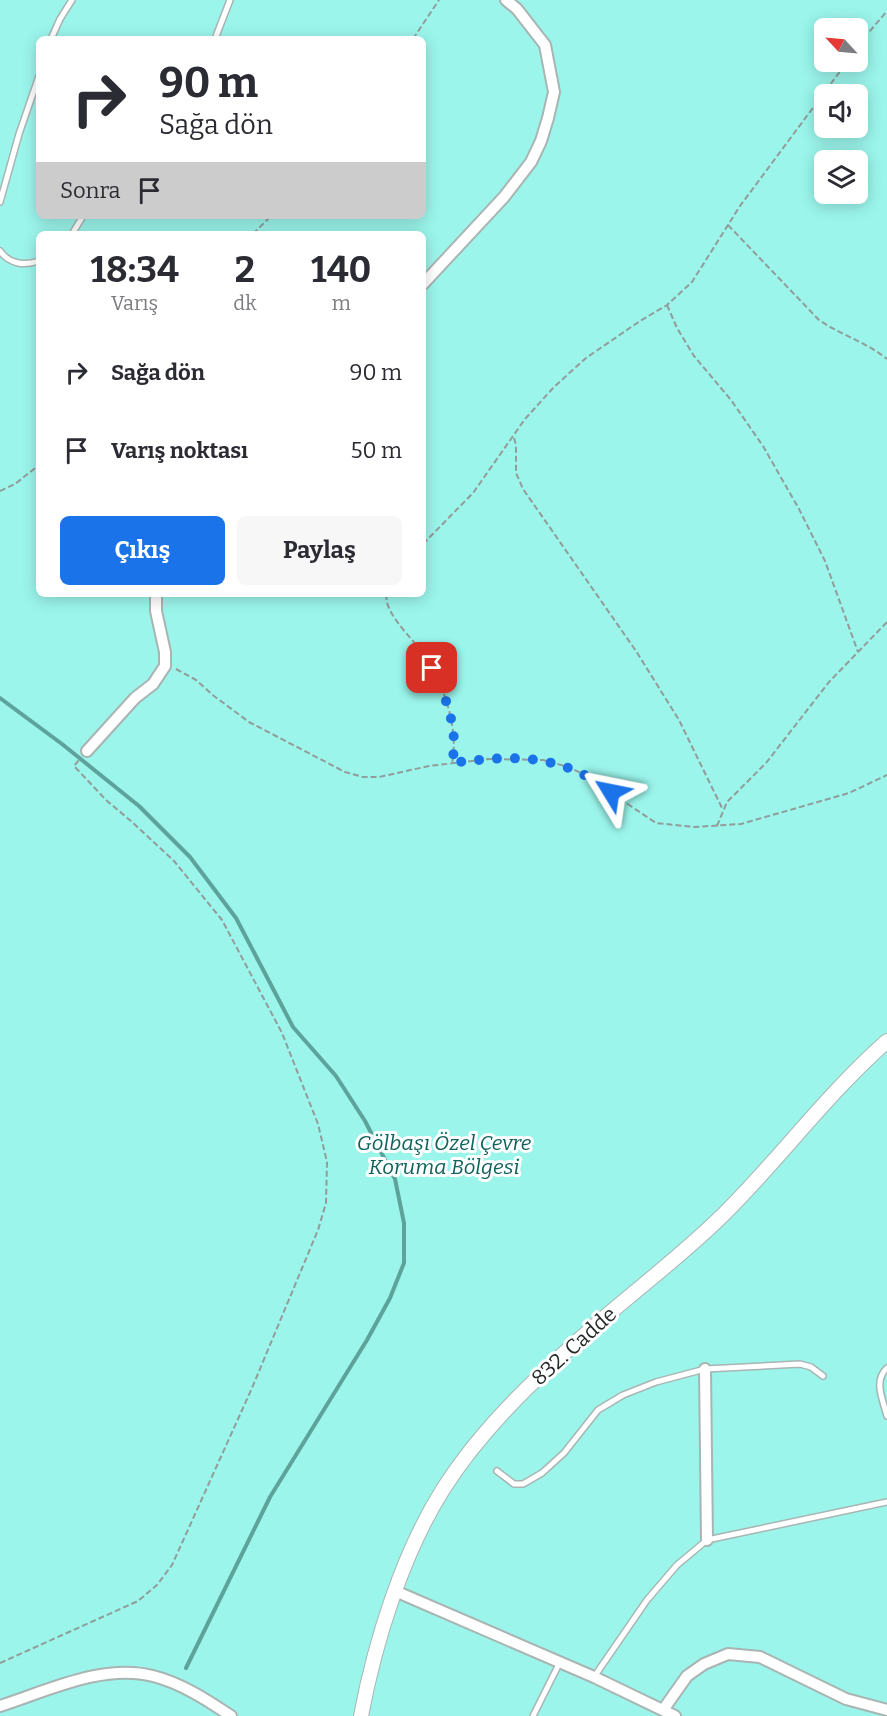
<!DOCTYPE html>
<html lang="tr">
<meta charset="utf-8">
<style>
:root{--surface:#fff;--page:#f7f7f7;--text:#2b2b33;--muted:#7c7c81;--accent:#1a73e8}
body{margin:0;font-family:Bitter,serif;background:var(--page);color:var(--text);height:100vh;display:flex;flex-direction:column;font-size:22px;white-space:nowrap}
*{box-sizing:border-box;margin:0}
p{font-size:20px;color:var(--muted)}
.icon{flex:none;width:33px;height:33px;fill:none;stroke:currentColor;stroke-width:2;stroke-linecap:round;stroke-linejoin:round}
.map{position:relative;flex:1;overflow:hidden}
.side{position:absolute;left:36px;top:231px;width:390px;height:366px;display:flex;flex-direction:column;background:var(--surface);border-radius:9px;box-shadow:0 3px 15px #0003}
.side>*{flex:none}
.banner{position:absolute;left:36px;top:36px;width:390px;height:183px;border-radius:9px;box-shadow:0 3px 15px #0003;background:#fff;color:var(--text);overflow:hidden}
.needle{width:39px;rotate:296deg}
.fabs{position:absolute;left:814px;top:18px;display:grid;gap:12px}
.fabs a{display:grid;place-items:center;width:54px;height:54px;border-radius:9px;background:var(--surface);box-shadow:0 3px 15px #0003;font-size:30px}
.pin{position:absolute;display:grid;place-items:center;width:51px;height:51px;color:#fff;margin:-26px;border-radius:12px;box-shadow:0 3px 9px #0006}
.me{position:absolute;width:66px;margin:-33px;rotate:305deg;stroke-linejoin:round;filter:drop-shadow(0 0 4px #0008)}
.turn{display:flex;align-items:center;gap:21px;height:126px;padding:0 24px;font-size:27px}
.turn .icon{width:78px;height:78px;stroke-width:2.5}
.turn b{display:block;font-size:42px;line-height:51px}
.then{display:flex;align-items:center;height:57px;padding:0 24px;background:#0003;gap:12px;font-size:22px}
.eta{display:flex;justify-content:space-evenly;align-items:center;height:102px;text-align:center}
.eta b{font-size:36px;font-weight:700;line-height:42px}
.cta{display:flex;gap:12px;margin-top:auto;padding:12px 24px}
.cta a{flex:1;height:69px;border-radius:9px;background:var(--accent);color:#fff;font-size:24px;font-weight:700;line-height:69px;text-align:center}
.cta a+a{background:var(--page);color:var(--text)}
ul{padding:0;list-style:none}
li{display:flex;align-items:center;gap:18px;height:78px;padding:0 24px}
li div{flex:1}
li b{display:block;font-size:22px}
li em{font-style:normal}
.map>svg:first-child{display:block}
.green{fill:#9bf5eb;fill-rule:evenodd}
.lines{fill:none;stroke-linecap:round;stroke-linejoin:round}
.stream{stroke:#5da39c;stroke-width:4}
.service-casing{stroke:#a8b5b3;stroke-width:8}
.minor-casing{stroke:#a8b5b3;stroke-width:14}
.tertiary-casing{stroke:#a8b5b3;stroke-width:16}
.path{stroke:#929c9b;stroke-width:2;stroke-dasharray:6 3;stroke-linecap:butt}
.service{stroke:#fff;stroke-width:5}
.minor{stroke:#fff;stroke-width:10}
.tertiary{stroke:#fff;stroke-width:14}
.route{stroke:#1a73e8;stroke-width:10;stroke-dasharray:0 18}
.labels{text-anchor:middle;stroke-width:6;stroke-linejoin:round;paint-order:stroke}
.park-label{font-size:21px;font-style:italic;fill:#10635d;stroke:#fff}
.street-label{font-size:21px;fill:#242929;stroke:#fff}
</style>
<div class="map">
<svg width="887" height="1716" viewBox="0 0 887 1716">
<rect width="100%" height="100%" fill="#edfbf9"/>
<path class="green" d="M0,0H887V1716H0ZM825,28H858V62H825ZM39,39H423V216H39ZM825,94H858V128H825ZM825,160H858V194H825ZM39,234H423V594H39Z"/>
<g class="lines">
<path class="stream" d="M0,698L62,744L139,806L190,857L236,918L293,1027L336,1076L365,1121L395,1179L404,1223V1263L390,1298L367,1340L270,1497L186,1668"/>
<defs>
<g id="service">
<path d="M51,39L60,19L72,0"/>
<path d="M215,39L230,0"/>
<path d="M0,202L19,134L39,76"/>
<path d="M72,234L83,216"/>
<path d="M0,251C9,264 24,266 39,261"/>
<path d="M887,1368C873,1381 883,1400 887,1416"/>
<path d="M497,1471L514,1484H523L542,1473L564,1453L598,1410L623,1395L656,1382L705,1369L800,1364L811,1367L823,1376"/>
<path d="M594,1677L647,1600L677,1565L707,1540L887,1502"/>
<path d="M533,1716L560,1662"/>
</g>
<g id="minor">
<path d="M423,284L504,197L531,162L541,141L548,118L554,92L545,45L517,9L506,0"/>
<path d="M87,751L135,698L153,684L165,666V652L156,611V594"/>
<path d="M705,1369L707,1540"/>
<path d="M395,1591L594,1677L675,1716"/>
<path d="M0,1706C47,1691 103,1663 153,1676C181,1683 207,1700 231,1716"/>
<path d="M663,1710L687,1676L704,1664L728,1654L760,1657L846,1699L887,1710"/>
</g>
<path id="tertiary" d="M361,1716C375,1642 402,1555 442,1491C484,1424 546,1368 606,1316C646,1282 688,1250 726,1212C781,1157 828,1093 887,1041"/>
</defs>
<use href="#service" class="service-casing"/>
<use href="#minor" class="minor-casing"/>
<use href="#tertiary" class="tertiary-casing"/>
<g class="path">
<path d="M413,39L439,0"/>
<path d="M858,45L887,11"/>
<path d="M728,225L819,320C841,335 866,342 887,359"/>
<path d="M253,234L271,216"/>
<path d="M667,305L677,328L694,356L731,400L763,446L799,509L825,561L858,652"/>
<path d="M514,438L516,445V473L523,489L636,651L679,720L723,810"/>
<path d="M0,491L15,484L39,465"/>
<path d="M423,544L473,493L525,419L554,387L586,358L640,321L667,305L692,282L740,206L847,62"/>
<path d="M387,594C382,612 416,642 425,656C444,685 459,729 452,763"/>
<path d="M176,669L196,680L214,696L249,722L345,772L363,777H379L429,766L489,759L543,760L568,767L583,774L656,823L694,827L741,824L849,793L887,775"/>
<path d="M717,826L727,802L766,763L829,682L887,622"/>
<path d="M0,1663L138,1601L157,1585L172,1565L177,1554L252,1388L318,1230L326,1203L327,1162L318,1124L282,1033L222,920L174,861L131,821L106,800L74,766L79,760"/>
</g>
<use href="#service" class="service"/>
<use href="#minor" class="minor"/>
<use href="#tertiary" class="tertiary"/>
</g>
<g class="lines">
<path class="route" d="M432,668C446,697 459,730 452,763C513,755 560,753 611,792"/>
</g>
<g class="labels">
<g class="park-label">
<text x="444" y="1150">Gölbaşı Özel Çevre<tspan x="444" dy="24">Koruma Bölgesi</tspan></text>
</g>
<g class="street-label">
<text transform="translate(574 1346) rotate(-42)" y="7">832. Cadde</text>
</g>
</g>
</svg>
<div class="fabs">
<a><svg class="needle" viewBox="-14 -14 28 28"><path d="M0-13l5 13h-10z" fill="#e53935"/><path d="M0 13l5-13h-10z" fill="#7c7c81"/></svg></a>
<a><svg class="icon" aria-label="sound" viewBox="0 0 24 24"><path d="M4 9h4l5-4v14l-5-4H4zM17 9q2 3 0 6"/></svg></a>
<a><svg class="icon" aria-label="layers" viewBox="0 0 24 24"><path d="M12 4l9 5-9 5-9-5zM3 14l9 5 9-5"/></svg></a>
</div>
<div class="pin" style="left:432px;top:668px;background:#d93025"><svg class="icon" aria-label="arrive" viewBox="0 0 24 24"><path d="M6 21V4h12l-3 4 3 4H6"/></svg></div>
<svg class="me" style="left:611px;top:792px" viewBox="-20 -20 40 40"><path d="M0-17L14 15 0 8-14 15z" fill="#1a73e8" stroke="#fff" stroke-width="4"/></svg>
<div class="banner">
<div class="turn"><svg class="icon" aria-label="right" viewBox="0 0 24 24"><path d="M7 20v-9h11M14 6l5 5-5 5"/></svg><div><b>90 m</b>Sağa dön</div></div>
<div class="then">Sonra<svg class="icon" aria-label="arrive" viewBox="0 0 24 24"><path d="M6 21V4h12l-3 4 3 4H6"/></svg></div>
</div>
<section class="side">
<div class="eta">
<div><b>18:34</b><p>Varış</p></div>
<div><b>2</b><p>dk</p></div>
<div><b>140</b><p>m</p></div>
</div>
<ul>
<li><svg class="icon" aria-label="right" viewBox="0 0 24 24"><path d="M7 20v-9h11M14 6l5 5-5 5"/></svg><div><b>Sağa dön</b></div><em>90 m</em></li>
<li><svg class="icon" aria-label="arrive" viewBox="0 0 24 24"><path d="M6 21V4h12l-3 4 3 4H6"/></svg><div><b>Varış noktası</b></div><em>50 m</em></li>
</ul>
<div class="cta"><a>Çıkış</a><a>Paylaş</a></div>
</section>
</div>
